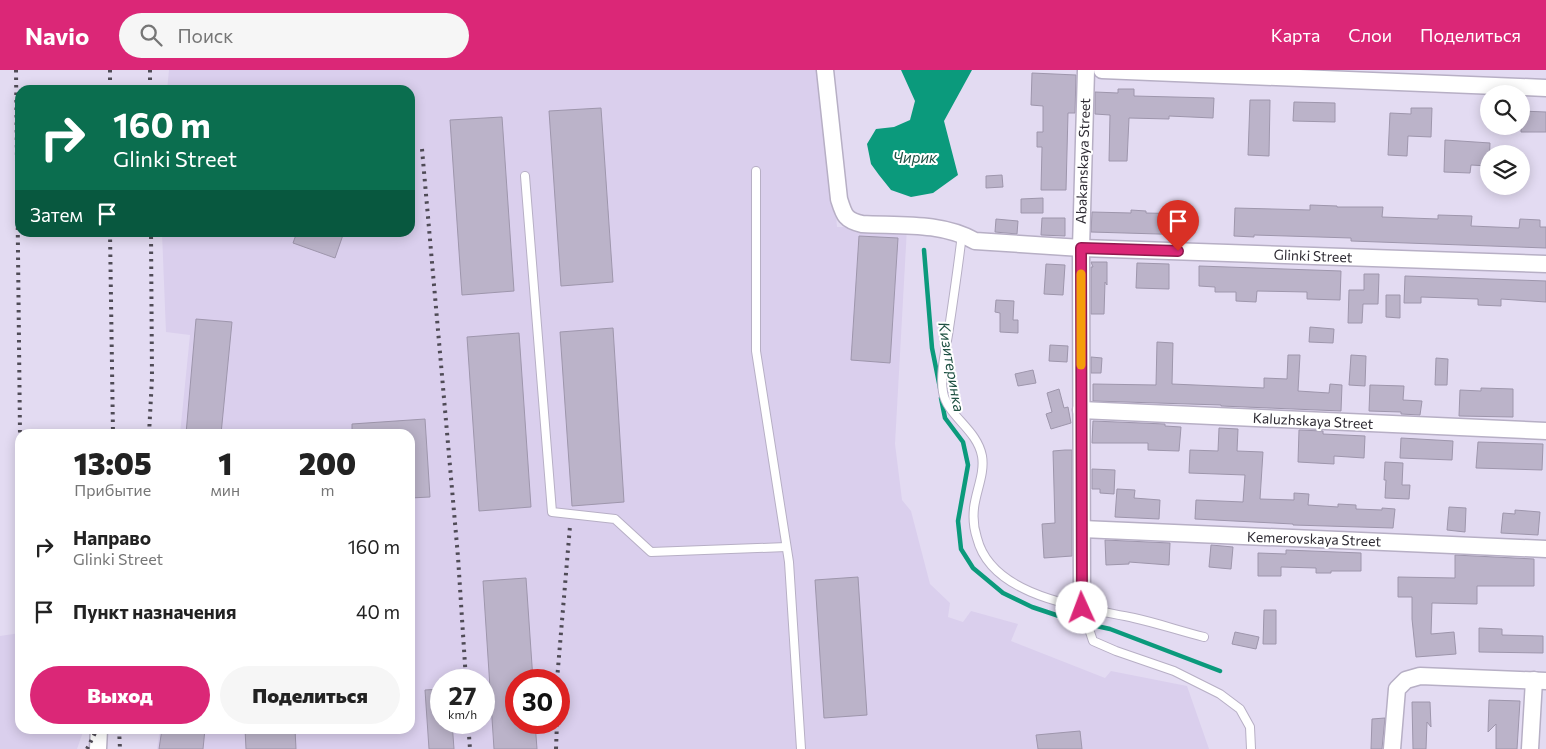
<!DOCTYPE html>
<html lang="ru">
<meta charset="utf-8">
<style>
:root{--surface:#fff;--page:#f6f6f6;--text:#222;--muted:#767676;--accent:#db2777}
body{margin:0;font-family:Commissioner,sans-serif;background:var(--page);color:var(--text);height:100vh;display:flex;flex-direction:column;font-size:19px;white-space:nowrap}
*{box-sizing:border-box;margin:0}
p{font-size:16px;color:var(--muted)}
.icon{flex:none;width:28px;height:28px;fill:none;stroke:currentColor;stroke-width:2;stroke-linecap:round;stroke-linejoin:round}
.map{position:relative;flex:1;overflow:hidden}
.side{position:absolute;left:15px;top:359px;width:400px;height:305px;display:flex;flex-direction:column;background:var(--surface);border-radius:15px;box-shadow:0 2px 12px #0003}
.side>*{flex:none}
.hud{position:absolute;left:15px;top:15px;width:400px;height:152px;border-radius:15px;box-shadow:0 2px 12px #0003;background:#0b6e4f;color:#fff;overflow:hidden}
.fabs{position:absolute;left:1480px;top:15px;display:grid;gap:10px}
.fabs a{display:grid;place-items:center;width:50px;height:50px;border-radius:50%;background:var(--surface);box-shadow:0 2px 12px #0003;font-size:25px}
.speed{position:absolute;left:430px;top:599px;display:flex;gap:10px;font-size:25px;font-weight:700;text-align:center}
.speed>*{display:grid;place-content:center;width:65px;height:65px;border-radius:50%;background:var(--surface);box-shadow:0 2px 12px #0003;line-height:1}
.speed small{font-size:12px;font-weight:400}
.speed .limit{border:8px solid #d22;background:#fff;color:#111}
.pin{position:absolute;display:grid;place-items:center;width:42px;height:42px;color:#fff;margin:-51px -21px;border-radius:50% 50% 50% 0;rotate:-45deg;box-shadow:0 0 5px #0007}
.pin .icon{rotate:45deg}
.me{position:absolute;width:55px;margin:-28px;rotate:358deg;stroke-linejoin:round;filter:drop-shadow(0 0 4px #0008)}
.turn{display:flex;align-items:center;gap:18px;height:105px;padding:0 15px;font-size:22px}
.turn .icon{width:65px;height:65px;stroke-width:2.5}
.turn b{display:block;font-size:35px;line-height:42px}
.then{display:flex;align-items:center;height:48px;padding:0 15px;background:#0003;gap:10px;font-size:19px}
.eta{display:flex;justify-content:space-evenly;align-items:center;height:85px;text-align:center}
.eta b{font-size:30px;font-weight:800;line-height:35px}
.primary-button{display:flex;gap:10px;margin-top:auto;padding:10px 15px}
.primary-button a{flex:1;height:58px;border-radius:30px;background:var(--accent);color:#fff;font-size:20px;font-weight:800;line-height:58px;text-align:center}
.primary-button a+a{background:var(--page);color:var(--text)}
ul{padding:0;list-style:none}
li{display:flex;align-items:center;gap:15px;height:65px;padding:0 15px}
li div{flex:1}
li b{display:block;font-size:19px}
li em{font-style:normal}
header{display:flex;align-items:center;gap:30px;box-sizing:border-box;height:70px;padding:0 25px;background:var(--accent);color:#fff}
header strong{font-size:24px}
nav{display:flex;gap:28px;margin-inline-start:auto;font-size:18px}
.search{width:350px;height:45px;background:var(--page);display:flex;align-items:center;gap:12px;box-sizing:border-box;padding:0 18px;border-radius:28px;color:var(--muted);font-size:19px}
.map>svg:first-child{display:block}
.built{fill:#dacfed;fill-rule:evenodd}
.water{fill:#0b9a7c}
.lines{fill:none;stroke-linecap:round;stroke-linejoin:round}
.stream{stroke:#0b9a7c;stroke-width:4.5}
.building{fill:#bbb3c9;stroke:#9e96ac}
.service-casing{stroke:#b7afc5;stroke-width:10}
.minor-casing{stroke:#b7afc5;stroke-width:19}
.service{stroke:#fff;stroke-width:8}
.minor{stroke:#fff;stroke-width:16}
.rail{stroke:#4f4b56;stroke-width:4;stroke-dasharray:2.5 5;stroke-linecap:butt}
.route-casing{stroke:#8e194d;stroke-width:12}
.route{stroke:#db2777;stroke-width:9}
.slow{stroke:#f59e0b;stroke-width:9}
.labels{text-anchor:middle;stroke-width:4;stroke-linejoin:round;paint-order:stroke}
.street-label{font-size:14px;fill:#2e2b33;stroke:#fff}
.water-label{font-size:15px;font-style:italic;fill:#205244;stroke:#fff}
</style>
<header>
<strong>Navio</strong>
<div class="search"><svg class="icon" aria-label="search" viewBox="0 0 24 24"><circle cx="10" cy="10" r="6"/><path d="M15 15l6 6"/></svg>Поиск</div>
<nav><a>Карта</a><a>Слои</a><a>Поделиться</a></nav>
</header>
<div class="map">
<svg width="1546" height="679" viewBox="0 0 1546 679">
<rect width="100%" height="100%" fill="#e3dbf2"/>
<g class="built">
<path d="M169,0H825L837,157L907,158L895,374L902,430L911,441L930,514L950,533L948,547L963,552L971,541L1018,554L1011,571L1105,608L1111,601L1187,616L1209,679H157L160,659H410V364H180L190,265L166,262L162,163L410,162V20H167ZM441,610H484V652H441ZM516,610H559V652H516Z"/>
<path d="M20,563V659H84L77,679H0V566Z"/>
</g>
<path class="water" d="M901,0H972L944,51L958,105L933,123L911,127L891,120L879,105L871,94L867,74L876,59L894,57L910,50L915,31Z"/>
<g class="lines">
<g class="stream">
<path d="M924,180L932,278L940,318"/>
<path d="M941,328L945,348L963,372L968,395L958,451L961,479L973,498L1003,523L1032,537L1074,551L1110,559L1220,601"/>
</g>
</g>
<g class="building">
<path d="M1032,3L1076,5L1075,43H1068L1066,120H1041L1042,77H1037V62H1043V36L1031,35Z"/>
<path d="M1118,19H1134V26L1214,28L1213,48L1169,46V49L1129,48L1127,91H1109L1110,45L1095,44V22L1118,23Z"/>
<path d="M1250,30H1270L1269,86L1248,85Z"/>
<path d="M1294,32L1335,33V52L1293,51Z"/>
<path d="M601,38L613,212L561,216L549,41Z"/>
<path d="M1411,38H1432L1431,67L1408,66L1407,86L1388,85L1390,43L1411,44Z"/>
<path d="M1521,41L1546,42V62H1521Z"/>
<path d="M502,47L514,221L462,225L450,50Z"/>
<path d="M1445,70L1490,73L1489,96L1471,95L1470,103L1444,102Z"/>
<path d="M1002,105L1003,117L986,118V106Z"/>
<path d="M1043,128V143H1021V129Z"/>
<path d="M1310,135L1337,136V137H1383L1382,147L1438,149V145L1472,146L1471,156L1519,158L1520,149L1540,150V157H1546V178L1351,171V168L1254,165V167L1234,166L1235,138L1310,140Z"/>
<path d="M1131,140L1146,141V143L1192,144V165L1091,162L1092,142L1131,143Z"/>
<path d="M1042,148H1065V166L1041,165Z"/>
<path d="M996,149L1018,151L1017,164L995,162Z"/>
<path d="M297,162H344L335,188L293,173Z"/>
<path d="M859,166L898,168L890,293L851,290Z"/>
<path d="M1091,192H1107V215L1105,212L1104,244H1091V197H1093Z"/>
<path d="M1137,193L1169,194V219L1136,218Z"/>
<path d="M1046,194L1065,195L1063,225L1044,224Z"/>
<path d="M1199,196L1341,201L1340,230L1307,229V222L1257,221L1256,232L1236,231V222H1215V217L1199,216Z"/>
<path d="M1364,204H1379L1378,234H1363L1362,253H1348L1349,220H1364Z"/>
<path d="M1405,206L1546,211V232L1501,229V236L1478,235V229L1421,227V233H1404Z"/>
<path d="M1386,225H1400V248L1386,247Z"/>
<path d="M996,230L1014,231L1013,250H1018V263L1000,262V243L995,242Z"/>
<path d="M196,249L232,252L221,364H186Z"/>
<path d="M1310,257L1334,259L1333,273L1309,272Z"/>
<path d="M613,258L624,432L572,436L560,262Z"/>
<path d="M519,263L531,437L479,441L467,267Z"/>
<path d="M1157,272L1173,273L1172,314L1264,318V308L1287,309L1288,285H1300L1298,321L1329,323L1330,314L1342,315L1341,341L1221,336V335L1093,331V314L1156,315Z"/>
<path d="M1050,275L1068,276L1067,292L1049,291Z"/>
<path d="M1351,285L1366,286L1365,316L1349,315Z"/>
<path d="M1091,287L1102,288L1101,303H1091Z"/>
<path d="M1436,288L1448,289L1447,315H1435Z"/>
<path d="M1033,300L1036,313L1018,316L1015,304Z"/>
<path d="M1370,315L1404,316L1403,330L1422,331L1420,345L1401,344V342L1369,341Z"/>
<path d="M1481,318L1513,319V347L1459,346L1460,320L1481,321Z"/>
<path d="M1059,319L1064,338L1068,337L1071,353L1051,359L1046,344L1052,342L1047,323Z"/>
<path d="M425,349L430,427L410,428V364H352V354Z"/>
<path d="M1093,351L1165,354V356L1181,357L1179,381L1148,380V373H1092Z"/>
<path d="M1219,358L1238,359L1237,381L1263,382L1260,429L1294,430V423L1309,424L1308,435L1338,437V434L1356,435V439L1382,440V438L1395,439L1393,458L1293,455V454L1195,449L1196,430L1243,432L1245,405L1189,403L1190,380L1218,381Z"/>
<path d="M1299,360L1323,361V364L1365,366L1364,388L1334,386V394L1298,392Z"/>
<path d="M1401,368L1453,371L1452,390L1400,388Z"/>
<path d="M1478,372L1543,374L1542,400L1476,398Z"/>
<path d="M1065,380H1072V486L1044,488L1042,454L1055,453L1053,381Z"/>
<path d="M1385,392L1403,393L1402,415H1410L1409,429L1385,428L1386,410H1384Z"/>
<path d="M1092,399L1115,400L1114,424L1100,423V419H1092Z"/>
<path d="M1117,419L1135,420L1134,428L1160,430L1159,449L1115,447Z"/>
<path d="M1449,437L1466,438L1465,462L1447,460Z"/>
<path d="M1515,440L1540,442L1538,465L1501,463L1503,443L1515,444Z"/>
<path d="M1105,470L1170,473L1169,495L1129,492V494L1106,495Z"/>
<path d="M1211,475L1233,477L1231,499L1209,497Z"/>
<path d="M1286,480L1361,483V501H1331V503H1316V498L1281,497V506H1258V483L1286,484Z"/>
<path d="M1455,485L1534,489V516H1477V534L1432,533L1431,564L1454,562L1456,584L1416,587L1412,549V527H1398V507L1455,508Z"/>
<path d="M858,507L867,645L824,648L815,510Z"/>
<path d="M526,508L533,610H516V652H535L537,679H494L483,511Z"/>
<path d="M1264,540H1276V574H1263Z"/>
<path d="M1479,558L1502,559V565L1543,566V583L1479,582Z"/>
<path d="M1235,562L1259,567L1256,579L1232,574Z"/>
<path d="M441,619V652H452L454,679H429L425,620Z"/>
<path d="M1489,630L1520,631L1517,679H1496V654L1488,662Z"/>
<path d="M1412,632H1430L1431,657L1427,652L1426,679H1413Z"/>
<path d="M1385,648L1382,679H1371L1372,649Z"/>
<path d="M162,659H205L203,679H159Z"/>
<path d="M245,659H295L296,679H246Z"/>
<path d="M1080,661L1082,679H1038L1036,665Z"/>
</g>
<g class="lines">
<defs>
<g id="service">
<path d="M756,101V281L789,492L801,679"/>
<path d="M525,106L552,442L615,449L651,482L786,477"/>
<path d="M962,164C958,198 953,232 948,265C945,283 940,304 943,322C947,346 977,359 982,386C985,403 976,421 974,438C973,447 974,459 977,468C992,528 1084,537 1134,548C1157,553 1180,561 1204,567"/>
<path d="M1082,538L1093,571L1116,581L1174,601L1220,624L1240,639L1250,657L1251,679"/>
</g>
<g id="minor">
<path d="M825,0L839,129C844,145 845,150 862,154C900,156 941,152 975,171L1081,178L1546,194"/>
<path d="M1102,0L1546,18"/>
<path d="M1081,340L1546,361"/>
<path d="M1082,459L1546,479"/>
<path d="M1082,538L1081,178L1086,0"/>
<path d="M98,679L99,659"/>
<path d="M1392,679L1397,619L1406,610L1420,606L1546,611"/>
<path d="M1530,679L1534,610"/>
</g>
</defs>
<use href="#service" class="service-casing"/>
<use href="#minor" class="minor-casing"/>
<use href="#service" class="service"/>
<use href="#minor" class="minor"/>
<g class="rail">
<path d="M16,0L20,364"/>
<path d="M110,0V20"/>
<path d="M150,0V20"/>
<path d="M422,79L458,487L466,610"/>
<path d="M110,162L113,364"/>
<path d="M149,364L152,308L151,162"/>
<path d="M557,610L570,456"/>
<path d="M468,652L470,679"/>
<path d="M119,659L120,679"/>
<path d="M87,679L97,659"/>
<path d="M556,679L557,652"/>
</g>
</g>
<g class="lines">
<defs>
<path id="route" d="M1082,538L1081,178L1178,181"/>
</defs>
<use href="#route" class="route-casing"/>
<use href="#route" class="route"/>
<path class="slow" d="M1081,295V204"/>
</g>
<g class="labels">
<g class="street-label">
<text transform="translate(1083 91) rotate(-88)" y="5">Abakanskaya Street</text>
<text transform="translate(1313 186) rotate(2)" y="5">Glinki Street</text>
<text transform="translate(1313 351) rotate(3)" y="5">Kaluzhskaya Street</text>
<text transform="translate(1314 469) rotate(2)" y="5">Kemerovskaya Street</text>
</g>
<g class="water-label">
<text x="915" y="93">Чирик</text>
<text transform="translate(951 297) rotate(80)" y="5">Кизитеринка</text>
</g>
</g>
</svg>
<div class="fabs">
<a><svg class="icon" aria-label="search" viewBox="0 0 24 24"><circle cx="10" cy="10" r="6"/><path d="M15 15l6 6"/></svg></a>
<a><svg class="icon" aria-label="layers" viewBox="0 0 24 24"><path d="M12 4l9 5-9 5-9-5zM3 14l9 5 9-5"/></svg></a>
</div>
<div class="speed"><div>27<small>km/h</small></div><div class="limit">30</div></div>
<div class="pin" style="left:1178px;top:181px;background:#d93025"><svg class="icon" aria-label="arrive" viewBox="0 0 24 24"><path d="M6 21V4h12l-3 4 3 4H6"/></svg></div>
<svg class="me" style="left:1082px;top:538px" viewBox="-20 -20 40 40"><circle r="19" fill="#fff"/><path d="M0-13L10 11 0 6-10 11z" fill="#db2777"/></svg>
<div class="hud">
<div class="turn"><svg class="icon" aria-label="right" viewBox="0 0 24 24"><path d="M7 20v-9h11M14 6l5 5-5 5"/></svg><div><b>160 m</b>Glinki Street</div></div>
<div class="then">Затем<svg class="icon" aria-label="arrive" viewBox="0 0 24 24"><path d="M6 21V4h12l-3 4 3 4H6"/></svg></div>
</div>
<section class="side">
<div class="eta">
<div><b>13:05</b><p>Прибытие</p></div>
<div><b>1</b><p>мин</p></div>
<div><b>200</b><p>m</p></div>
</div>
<ul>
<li><svg class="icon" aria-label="right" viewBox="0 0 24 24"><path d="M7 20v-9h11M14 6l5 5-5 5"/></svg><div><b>Направо</b><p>Glinki Street</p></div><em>160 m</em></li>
<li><svg class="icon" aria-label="arrive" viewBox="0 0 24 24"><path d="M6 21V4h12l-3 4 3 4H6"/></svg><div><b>Пункт назначения</b></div><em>40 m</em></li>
</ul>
<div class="primary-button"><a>Выход</a><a>Поделиться</a></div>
</section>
</div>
